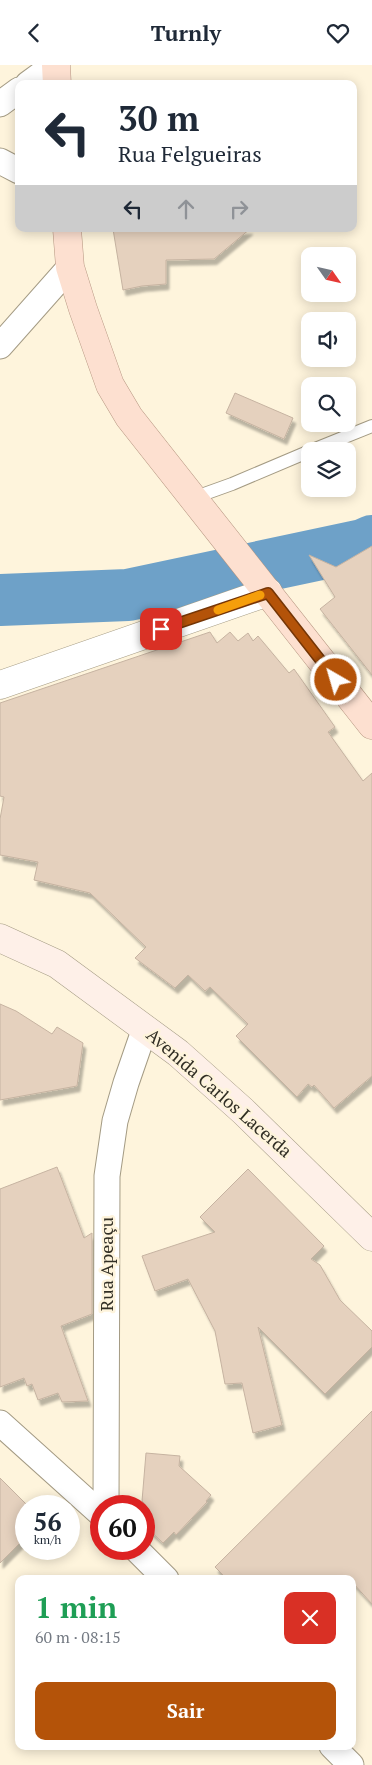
<!DOCTYPE html>
<html lang="pt">
<meta charset="utf-8">
<style>
:root{--surface:#fff;--page:#f2f2f3;--text:#1f2937;--muted:#747a83;--accent:#b45309}
body{margin:0;font-family:"PT Serif",serif;background:var(--page);color:var(--text);height:100vh;display:flex;flex-direction:column;font-size:19px;white-space:nowrap}
*{box-sizing:border-box;margin:0}
p{font-size:16px;color:var(--muted)}
.icon{flex:none;width:28px;height:28px;fill:none;stroke:currentColor;stroke-width:2;stroke-linecap:round;stroke-linejoin:round}
.map{position:relative;flex:1;overflow:hidden}
.sheet{position:absolute;left:15px;top:1510px;width:341px;height:175px;display:flex;flex-direction:column;background:var(--surface);border-radius:10px;box-shadow:0 2px 12px #0003}
.sheet>*{flex:none}
.guide{position:absolute;left:15px;top:15px;width:342px;height:152px;border-radius:10px;box-shadow:0 2px 12px #0003;background:#fff;color:var(--text);overflow:hidden}
.needle{width:32px;rotate:124deg}
.fabs{position:absolute;left:301px;top:182px;display:grid;gap:10px}
.fabs a{display:grid;place-items:center;width:55px;height:55px;border-radius:10px;background:var(--surface);box-shadow:0 2px 12px #0003;font-size:25px}
.speed{position:absolute;left:15px;top:1430px;display:flex;gap:10px;font-size:25px;font-weight:700;text-align:center}
.speed>*{display:grid;place-content:center;width:65px;height:65px;border-radius:50%;background:var(--surface);box-shadow:0 2px 12px #0003;line-height:1}
.speed small{font-size:12px;font-weight:400}
.speed .limit{border:8px solid #d22;background:#fff;color:#111}
.pin{position:absolute;display:grid;place-items:center;width:42px;height:42px;color:#fff;margin:-21px;border-radius:10px;box-shadow:0 2px 8px #0006}
.me{position:absolute;width:55px;margin:-28px;rotate:322deg;stroke-linejoin:round;filter:drop-shadow(0 0 4px #0008)}
.turn{display:flex;align-items:center;gap:18px;height:105px;padding:0 20px;font-size:22px}
.turn .icon{width:65px;height:65px;stroke-width:2.5}
.turn b{display:block;font-size:35px;line-height:42px}
.lanes{display:flex;align-items:center;height:48px;padding:0 20px;background:#0003;justify-content:center;gap:25px;direction:ltr}
.lanes .off{opacity:.35}
.round{display:grid;place-items:center;flex:none;width:52px;height:52px;border-radius:10px;background:var(--page)}
.overview{display:flex;align-items:center;justify-content:space-between;height:85px;padding:0 20px}
h1{font-size:30px;font-weight:700;line-height:38px;color:#1e9e55}
.action{display:flex;gap:10px;margin-top:auto;padding:10px 20px}
.action a{flex:1;height:58px;border-radius:10px;background:var(--accent);color:#fff;font-size:20px;font-weight:700;line-height:58px;text-align:center}
header{display:flex;justify-content:space-between;align-items:center;height:65px;padding:0 20px;background:var(--surface);font-size:22px;font-weight:700}
.map>svg:first-child{display:block}
.lines{fill:none;stroke-linecap:round;stroke-linejoin:round}
.river{stroke:#6ea1c8;stroke-width:52}
.building{fill:#e5d1be;stroke:#c6b3a1;filter:url(#shadow)}
.service-casing{stroke:#a49b84;stroke-width:14}
.minor-casing{stroke:#a49b84;stroke-width:27}
.tertiary-casing{stroke:#a49b84;stroke-width:29}
.secondary-casing{stroke:#a49b84;stroke-width:29}
.primary-casing{stroke:#b59580;stroke-width:29}
.service{stroke:#fff;stroke-width:12}
.minor{stroke:#fff;stroke-width:25}
.tertiary{stroke:#fff;stroke-width:28}
.secondary{stroke:#fef0e8;stroke-width:28}
.primary{stroke:#fde0d0;stroke-width:28}
.route-casing{stroke:#753606;stroke-width:12}
.route{stroke:#b45309;stroke-width:9}
.slow{stroke:#f59e0b;stroke-width:9}
.labels{text-anchor:middle;stroke-width:5;stroke-linejoin:round;paint-order:stroke}
.street-label{font-size:18px;fill:#322f25;stroke:#fef4dc}
</style>
<header><svg class="icon" aria-label="back" viewBox="0 0 24 24"><path d="M15 5l-7 7 7 7"/></svg>Turnly<svg class="icon" aria-label="heart" viewBox="0 0 24 24"><path d="M12 20l-8-8c-3-5 5-10 8-4 3-6 11-1 8 4z"/></svg></header>
<div class="map">
<svg width="372" height="1700" viewBox="0 0 372 1700">
<defs>
<filter id="shadow"><feDropShadow dx="3" dy="5.5" stdDeviation="1" flood-color="#0004"/></filter>
</defs>
<rect width="100%" height="100%" fill="#fef4dc"/>
<g class="lines">
<path class="river" d="M0,535L128,530L363,480L372,476"/>
</g>
<g class="building">
<path d="M113,164H250L214,194L166,195V219L142,221L123,225Z"/>
<path d="M235,328L293,353L284,374L226,348Z"/>
<path d="M372,481V610L320,544L335,532L309,490L336,502Z"/>
<path d="M210,567L217,578L230,567L238,576L248,568L253,576L258,571L289,608L294,604L335,662L328,667L363,716L372,708V1011L334,1043L314,1020L312,1022L308,1019L297,1032L236,971L248,959L210,922L205,926L188,910L175,923L135,893L146,882L90,828L34,815L38,797L0,790V754L4,732L0,731V638Z"/>
<path d="M0,939L16,946L52,969L57,962L83,978L77,1021L0,1035Z"/>
<path d="M57,1102L84,1173L92,1168V1249L61,1261L88,1336L62,1337L58,1328L38,1335L32,1319L27,1321L24,1313L0,1322V1124Z"/>
<path d="M248,1104L324,1181L311,1194L320,1200L340,1235L372,1266V1282L325,1329L258,1262L282,1360L253,1368L242,1318L225,1319L215,1266L188,1214L155,1226L142,1191L215,1167L200,1152Z"/>
<path d="M372,1346V1539L352,1517V1514H227L215,1502Z"/>
<path d="M146,1388L180,1391L179,1401L211,1430L206,1436L207,1437L176,1470L174,1467L163,1478L144,1460V1438L142,1436Z"/>
<path d="M0,1413L26,1439V1472L0,1498Z"/>
</g>
<g class="lines">
<defs>
<g id="service">
<path d="M310,386L372,361"/>
<path d="M193,433L232,419L310,386"/>
</g>
<g id="minor">
<path d="M28,19L54,0"/>
<path d="M0,39L19,25"/>
<path d="M0,96L19,106"/>
<path d="M0,281L70,202"/>
<path d="M0,1358L101,1449"/>
<path d="M106,1441L107,1111L115,1056L126,1018L145,963"/>
<path d="M136,1484L166,1514"/>
<path d="M332,1681L351,1700"/>
</g>
<path id="tertiary" d="M0,620L268,527"/>
<path id="secondary" d="M0,873L57,899L178,988L243,1046L372,1172"/>
<g id="primary">
<path d="M56,0L57,19"/>
<path d="M67,164L70,202L83,244L110,320L129,352L372,660"/>
</g>
</defs>
<use href="#service" class="service-casing"/>
<use href="#minor" class="minor-casing"/>
<use href="#tertiary" class="tertiary-casing"/>
<use href="#secondary" class="secondary-casing"/>
<use href="#primary" class="primary-casing"/>
<use href="#service" class="service"/>
<use href="#minor" class="minor"/>
<use href="#tertiary" class="tertiary"/>
<use href="#secondary" class="secondary"/>
<use href="#primary" class="primary"/>
</g>
<g class="lines">
<defs>
<path id="route" d="M161,564L268,528L336,615"/>
</defs>
<use href="#route" class="route-casing"/>
<use href="#route" class="route"/>
<path class="slow" d="M218,545L260,530"/>
</g>
<g class="labels">
<g class="street-label">
<text transform="translate(219 1028) rotate(41)" y="6">Avenida Carlos Lacerda</text>
<text transform="translate(107 1199) rotate(-90)" y="6">Rua Apeaçu</text>
</g>
</g>
</svg>
<div class="fabs">
<a><svg class="needle" viewBox="-14 -14 28 28"><path d="M0-13l5 13h-10z" fill="#e53935"/><path d="M0 13l5-13h-10z" fill="#747a83"/></svg></a>
<a><svg class="icon" aria-label="sound" viewBox="0 0 24 24"><path d="M4 9h4l5-4v14l-5-4H4zM17 9q2 3 0 6"/></svg></a>
<a><svg class="icon" aria-label="search" viewBox="0 0 24 24"><circle cx="10" cy="10" r="6"/><path d="M15 15l6 6"/></svg></a>
<a><svg class="icon" aria-label="layers" viewBox="0 0 24 24"><path d="M12 4l9 5-9 5-9-5zM3 14l9 5 9-5"/></svg></a>
</div>
<div class="speed"><div>56<small>km/h</small></div><div class="limit">60</div></div>
<div class="pin" style="left:161px;top:564px;background:#d93025"><svg class="icon" aria-label="arrive" viewBox="0 0 24 24"><path d="M6 21V4h12l-3 4 3 4H6"/></svg></div>
<svg class="me" style="left:336px;top:615px" viewBox="-20 -20 40 40"><circle r="17" fill="#b45309" stroke="#fff" stroke-width="3"/><path d="M0-11L8 9 0 5-8 9z" fill="#fff"/></svg>
<div class="guide">
<div class="turn"><svg class="icon" aria-label="left" viewBox="0 0 24 24"><path d="M17 20v-9H6M10 6l-5 5 5 5"/></svg><div><b>30 m</b>Rua Felgueiras</div></div>
<div class="lanes"><svg class="icon" aria-label="left" viewBox="0 0 24 24"><path d="M17 20v-9H6M10 6l-5 5 5 5"/></svg><svg class="icon off" aria-label="ahead" viewBox="0 0 24 24"><path d="M12 20V5M6 11l6-6 6 6"/></svg><svg class="icon off" aria-label="right" viewBox="0 0 24 24"><path d="M7 20v-9h11M14 6l5 5-5 5"/></svg></div>
</div>
<section class="sheet">
<div class="overview"><div><h1>1 min</h1><p>60 m · 08:15</p></div><a class="round" style="background:#d93025;color:#fff"><svg class="icon" aria-label="close" viewBox="0 0 24 24"><path d="M6 6l12 12M18 6L6 18"/></svg></a></div>
<div class="action"><a>Sair</a></div>
</section>
</div>
